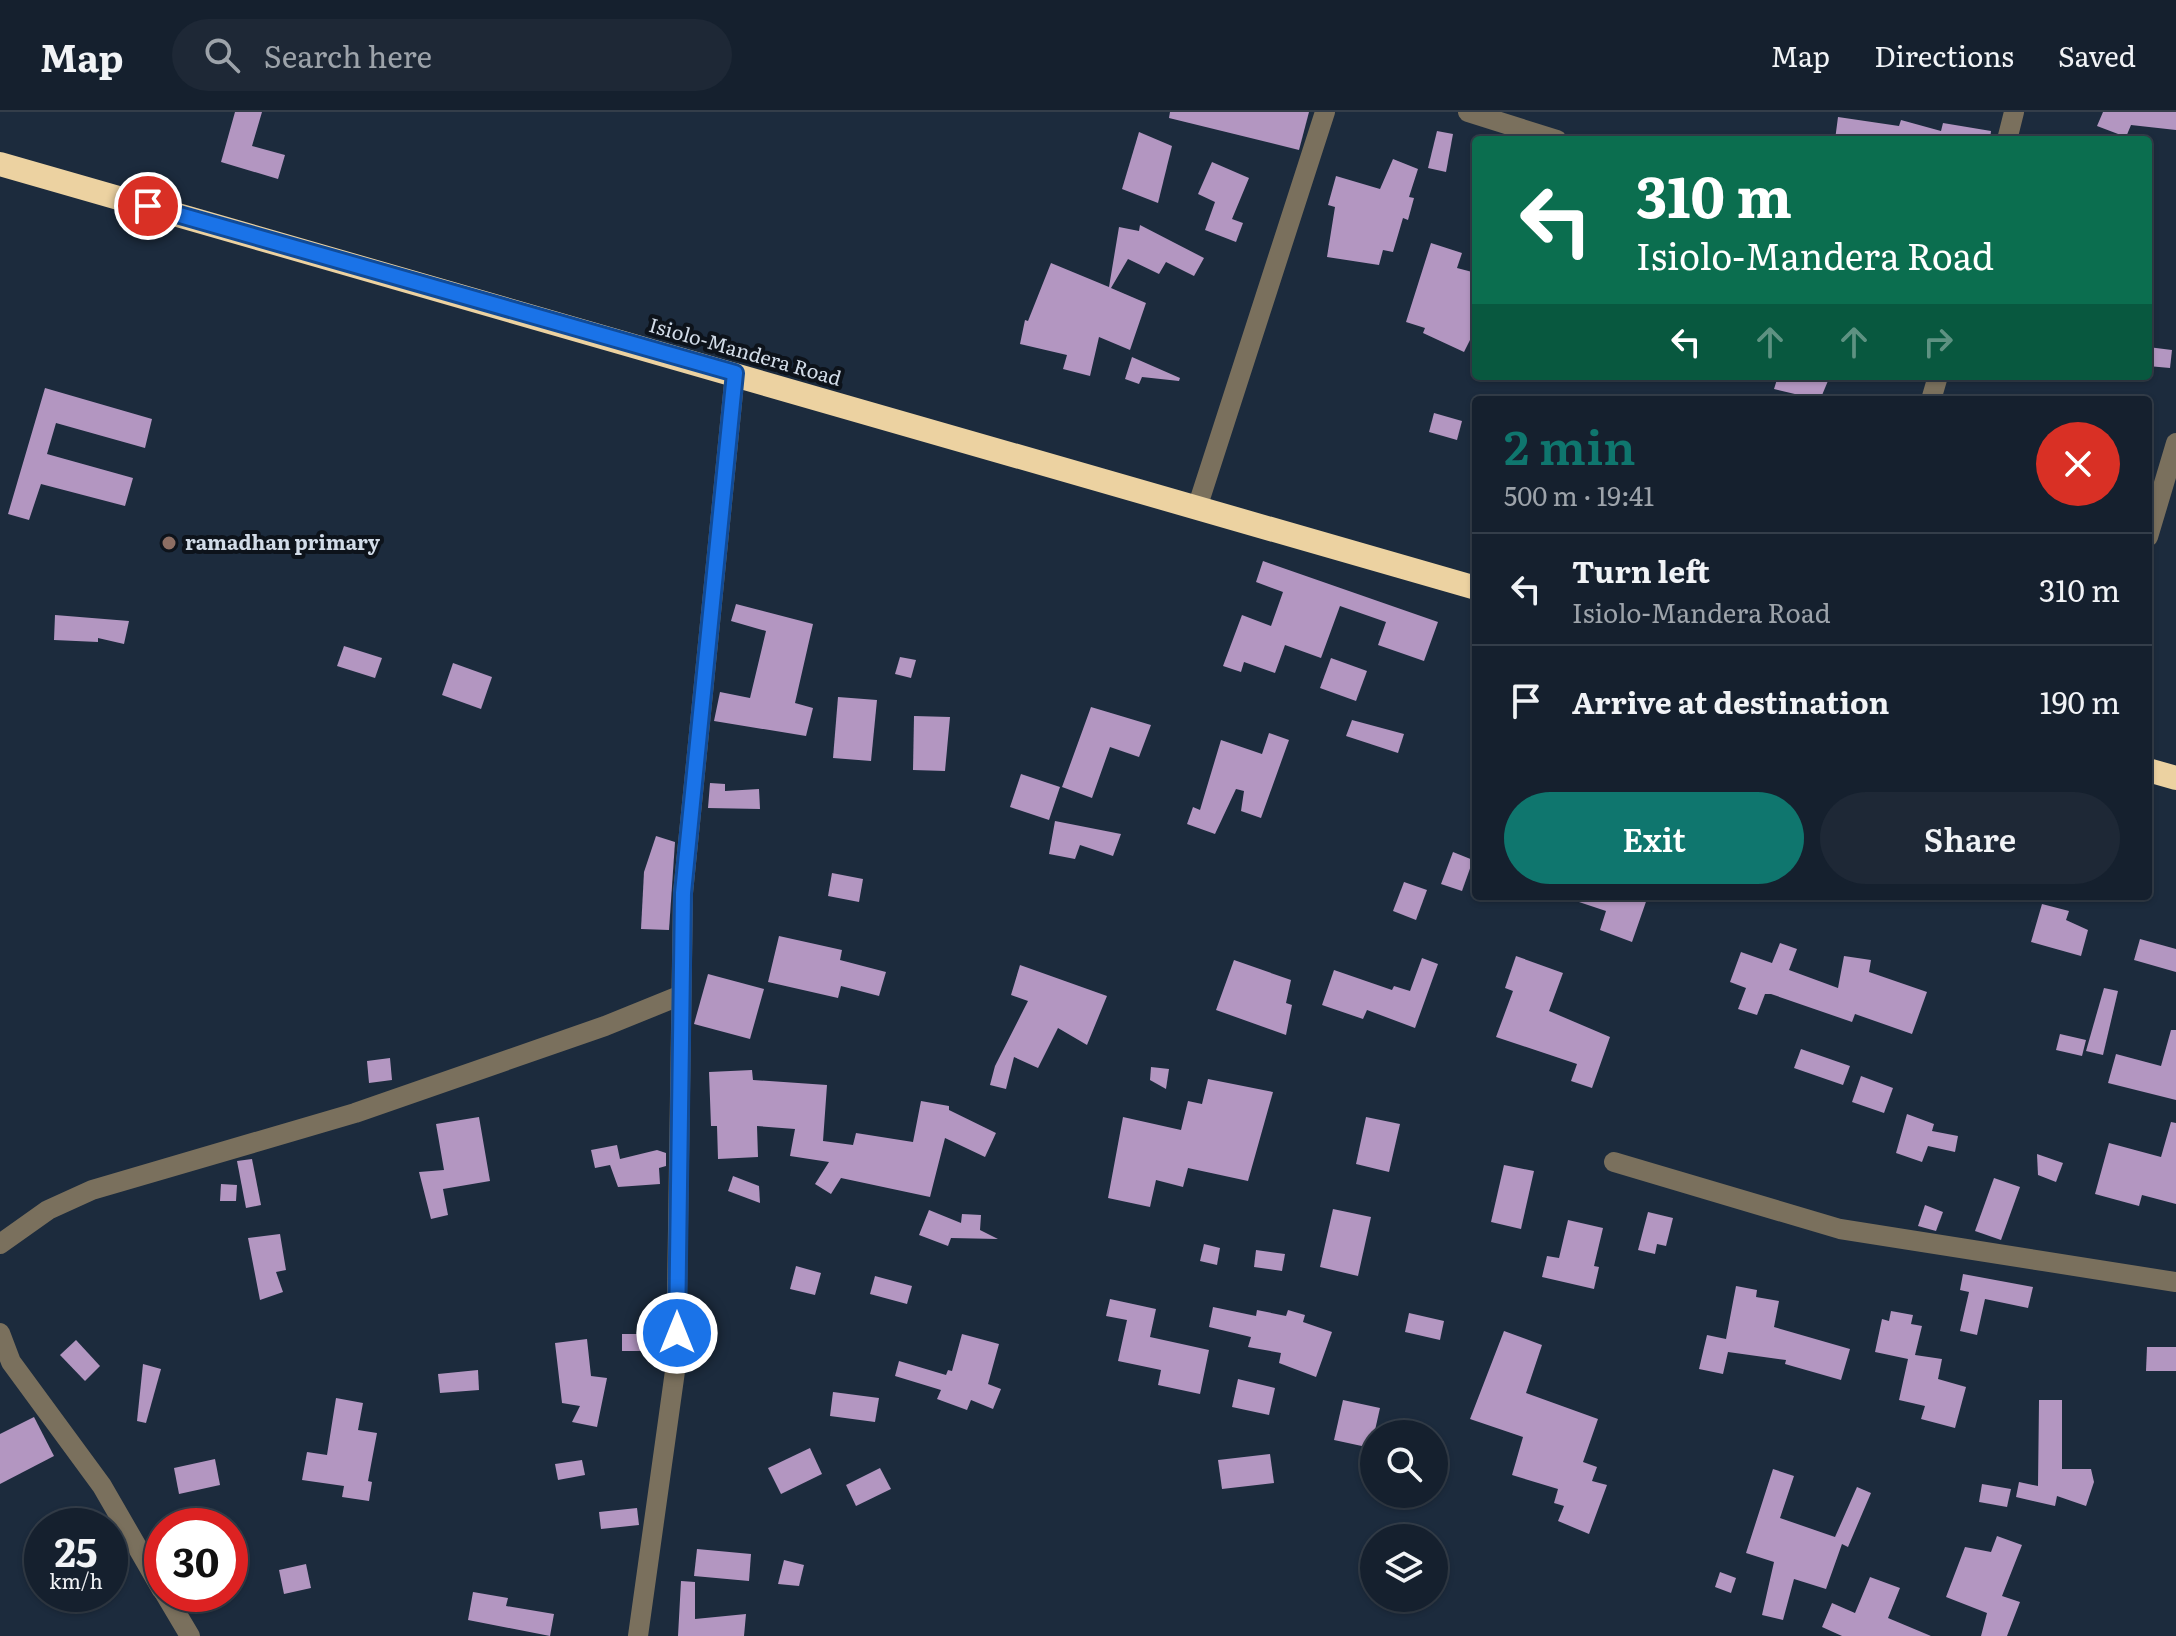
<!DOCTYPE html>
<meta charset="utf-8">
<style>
:root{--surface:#15202e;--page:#1e2836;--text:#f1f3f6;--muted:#9da3aa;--line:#343e4a;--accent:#0f766e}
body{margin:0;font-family:Literata,serif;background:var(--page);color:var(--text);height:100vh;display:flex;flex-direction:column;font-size:30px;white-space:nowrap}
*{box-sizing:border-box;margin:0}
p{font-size:26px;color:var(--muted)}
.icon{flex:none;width:44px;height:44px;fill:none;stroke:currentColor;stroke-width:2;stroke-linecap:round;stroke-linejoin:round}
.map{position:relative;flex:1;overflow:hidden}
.details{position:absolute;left:1472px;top:284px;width:680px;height:504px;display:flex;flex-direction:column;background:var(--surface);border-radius:8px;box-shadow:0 2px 6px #0004,0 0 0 2px var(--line)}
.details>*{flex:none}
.hud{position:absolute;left:1472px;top:24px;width:680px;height:244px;border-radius:8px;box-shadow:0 2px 6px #0004,0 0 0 2px var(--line);background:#0b6e4f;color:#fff;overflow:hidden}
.controls{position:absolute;left:1360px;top:1308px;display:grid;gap:16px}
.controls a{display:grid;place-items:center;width:88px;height:88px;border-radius:50%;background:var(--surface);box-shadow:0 2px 6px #0004,0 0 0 2px var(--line);font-size:40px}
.speed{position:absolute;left:24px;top:1396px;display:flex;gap:16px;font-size:40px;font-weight:700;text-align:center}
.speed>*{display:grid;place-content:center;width:104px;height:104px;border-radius:50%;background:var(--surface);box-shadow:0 2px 6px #0004,0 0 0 2px var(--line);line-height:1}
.speed small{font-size:20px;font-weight:400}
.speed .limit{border:12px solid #d22;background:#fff;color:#111}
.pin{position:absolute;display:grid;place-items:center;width:68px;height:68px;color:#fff;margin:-34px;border:4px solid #fff;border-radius:50%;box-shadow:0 2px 8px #0007}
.me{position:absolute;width:88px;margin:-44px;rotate:0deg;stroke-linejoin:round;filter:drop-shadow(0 0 6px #0008)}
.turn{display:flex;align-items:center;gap:28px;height:168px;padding:0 32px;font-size:36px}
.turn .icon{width:104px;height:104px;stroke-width:2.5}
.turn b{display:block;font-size:56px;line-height:68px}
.lanes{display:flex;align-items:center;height:76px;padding:0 32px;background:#0003;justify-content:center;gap:40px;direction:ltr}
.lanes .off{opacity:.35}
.round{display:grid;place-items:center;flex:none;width:84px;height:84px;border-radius:42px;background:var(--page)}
.headline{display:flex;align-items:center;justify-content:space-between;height:136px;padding:0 32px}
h1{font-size:48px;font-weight:600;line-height:60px;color:var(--accent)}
.action{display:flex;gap:16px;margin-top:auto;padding:16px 32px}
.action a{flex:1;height:92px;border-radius:48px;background:var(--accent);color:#fff;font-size:32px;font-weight:600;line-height:92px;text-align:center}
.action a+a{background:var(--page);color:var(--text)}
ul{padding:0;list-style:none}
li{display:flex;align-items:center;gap:24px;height:112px;padding:0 32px;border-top:2px solid var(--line)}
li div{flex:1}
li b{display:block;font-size:30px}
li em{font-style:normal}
header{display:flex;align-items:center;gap:48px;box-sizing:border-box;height:112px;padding:0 40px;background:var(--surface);border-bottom:2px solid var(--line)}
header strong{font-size:38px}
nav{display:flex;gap:44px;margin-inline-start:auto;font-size:28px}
.search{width:560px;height:72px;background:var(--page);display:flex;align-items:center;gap:20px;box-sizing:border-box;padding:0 28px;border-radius:44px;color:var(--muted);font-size:30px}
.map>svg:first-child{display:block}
.building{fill:#b396c1}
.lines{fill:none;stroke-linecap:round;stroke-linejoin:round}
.minor{stroke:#7a705d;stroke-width:20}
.highway{stroke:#ecd2a1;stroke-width:24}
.route-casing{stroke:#114b97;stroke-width:20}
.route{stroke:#1a73e8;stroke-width:14}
.education-dot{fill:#8d6e63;stroke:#0d131b;stroke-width:3}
.labels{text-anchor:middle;stroke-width:8;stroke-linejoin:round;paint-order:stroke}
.street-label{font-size:20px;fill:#d2dce8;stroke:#0d131b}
.poi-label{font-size:20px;font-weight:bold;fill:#d2dce8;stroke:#0d131b;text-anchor:start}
</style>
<header>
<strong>Map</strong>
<div class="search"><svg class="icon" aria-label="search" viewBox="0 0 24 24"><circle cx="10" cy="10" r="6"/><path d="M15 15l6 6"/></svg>Search here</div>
<nav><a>Map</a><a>Directions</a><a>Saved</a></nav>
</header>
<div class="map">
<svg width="2176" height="1524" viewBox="0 0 2176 1524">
<rect width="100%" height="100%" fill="#1c2b3d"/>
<g class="building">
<path d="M235,0H262L252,34L285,43L278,67L221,50Z"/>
<path d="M1170,0H1309L1299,38L1169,6Z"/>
<path d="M2103,0H2176V18L2131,13L2126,25L2097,14Z"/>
<path d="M1838,5L1899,14L1901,8L1941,19L1943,11L1991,19L1990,28H1835Z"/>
<path d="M1437,19L1453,22L1446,60L1428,56Z"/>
<path d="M1139,20L1172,34L1158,91L1122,77Z"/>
<path d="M1393,47L1418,57L1409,85L1414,86L1408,108L1403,106L1393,140L1383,138L1379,153L1327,145L1335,95L1328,93L1336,64L1380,77Z"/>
<path d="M1212,50L1249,66L1232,107L1243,111L1236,130L1205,118L1215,90L1198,82Z"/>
<path d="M1140,113L1204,146L1194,164L1166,150L1159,162L1128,147L1111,176L1146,191L1130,238L1099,225L1090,264L1063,257L1067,243L1020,232L1025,208L1028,209L1051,151L1109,175L1119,115L1139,119Z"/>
<path d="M1431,131L1462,141L1457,156L1476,161V226L1472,224L1464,240L1423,221L1425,216L1406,210Z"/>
<path d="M2148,235L2172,238L2170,256L2148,254Z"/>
<path d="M1132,245L1180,266L1179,269L1142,265L1139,272L1125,267Z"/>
<path d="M1778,264H1830L1820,288L1774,277Z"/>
<path d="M45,276L152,307L145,336L56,311L47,342L133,366L125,394L41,372L29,408L8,402Z"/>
<path d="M1434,301L1462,309L1457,328L1429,320Z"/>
<path d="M1263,449L1438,510L1424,549L1378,533L1386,510L1340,494L1321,546L1285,533L1275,561L1244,550L1241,560L1223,554L1242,503L1271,514L1283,480L1256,470Z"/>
<path d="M736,492L813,512L795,591L813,596L806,624L714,609L720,580L750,586L766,519L731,509Z"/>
<path d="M55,503L129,509L124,532L98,526V530L54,528Z"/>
<path d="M344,534L382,546L375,566L337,554Z"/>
<path d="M900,545L916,548L911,566L895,562Z"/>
<path d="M1331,546L1367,559L1356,589L1320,576Z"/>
<path d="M453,551L492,565L481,597L442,583Z"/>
<path d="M838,585L877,588L871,649L833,646Z"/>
<path d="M1091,595L1151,613L1139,645L1110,635L1092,686L1062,675Z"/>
<path d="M914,604L950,605L945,659L913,658Z"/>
<path d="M1352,608L1404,622L1398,641L1346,624Z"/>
<path d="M1269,621L1289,628L1261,706L1241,699L1244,679L1236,677L1215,722L1187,712L1193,695L1200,698L1221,628L1262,642Z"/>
<path d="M1021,662L1060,675L1049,708L1010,695Z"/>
<path d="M710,671L725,672V679L759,677L760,697L708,696Z"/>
<path d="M1055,709L1121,722L1113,744L1080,733L1075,747L1049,742Z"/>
<path d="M656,724L675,730L669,818L641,817L644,760Z"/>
<path d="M1453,740L1473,748L1462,779L1441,772Z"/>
<path d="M832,761L863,767L859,790L828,784Z"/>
<path d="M1404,770L1427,778L1416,808L1393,799Z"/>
<path d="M1570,784H1648L1632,830L1600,818L1606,799L1570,787Z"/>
<path d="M2042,792L2069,799L2066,808L2088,818L2081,844L2031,830Z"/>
<path d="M779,824L842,838L840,848L886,860L879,884L841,874L838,886L768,870Z"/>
<path d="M2140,827L2176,837V860L2134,848Z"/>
<path d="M1780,831L1797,837L1789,858L1838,876L1844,844L1871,848L1869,860L1927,880L1912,922L1855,902L1852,910L1771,882H1765L1757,903L1738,897L1746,876L1730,870L1741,840L1772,851Z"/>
<path d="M1516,844L1563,861L1549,899L1610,925L1592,976L1571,969L1577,952L1496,925L1513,879L1505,876Z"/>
<path d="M1422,846L1438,852L1415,916L1367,898L1363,907L1322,893L1334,858L1392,878L1394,874L1410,879Z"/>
<path d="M1234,848L1291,868L1286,891L1292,893L1286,923L1216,898Z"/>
<path d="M1020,853L1107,884L1087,933L1058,916L1038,956L1014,945L1006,977L990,973L995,954L1028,889L1011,883Z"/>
<path d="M708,862L764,877L750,927L694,912Z"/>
<path d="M2104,876L2118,879L2103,943L2086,939Z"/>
<path d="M2171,918H2176V988L2108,971L2116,942L2161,954Z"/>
<path d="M2060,922L2086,928L2082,944L2056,938Z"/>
<path d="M1801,937L1850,954L1843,973L1794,956Z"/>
<path d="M390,946L392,968L369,971L367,949Z"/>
<path d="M1151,955L1169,957L1166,977L1150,968Z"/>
<path d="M752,958L753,968L827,973L823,1029L853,1033L856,1021L913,1030L921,989L949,994V998L996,1021L985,1045L945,1026L930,1085L841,1066L831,1082L815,1072L829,1050L790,1044L795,1017L757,1014L758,1045L718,1047L717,1014H711L709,960Z"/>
<path d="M1861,964L1893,976L1884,1001L1852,990Z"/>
<path d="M1208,967L1273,980L1248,1069L1188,1056L1183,1075L1156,1068L1150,1095L1108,1086L1123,1005L1181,1018L1188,989L1202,992Z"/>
<path d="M1907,1002L1934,1012L1932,1019L1958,1024L1955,1040L1928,1034L1922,1050L1896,1041Z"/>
<path d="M479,1005L490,1069L443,1077L448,1103L431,1107L419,1060L444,1058L436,1012Z"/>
<path d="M1366,1005L1400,1012L1389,1060L1356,1052Z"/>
<path d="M2171,1010L2176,1011V1092L2142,1083L2139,1094L2095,1082L2109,1031L2161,1045Z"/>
<path d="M617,1033L620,1047L657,1038L666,1041V1054L659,1056L660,1072L618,1075L610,1053L595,1056L591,1038Z"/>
<path d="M2037,1042L2063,1051L2056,1070L2038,1063Z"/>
<path d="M252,1047L261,1093L246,1096L237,1049Z"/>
<path d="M1504,1053L1534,1059L1521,1117L1491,1110Z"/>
<path d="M733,1064L759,1074L760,1091L728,1079Z"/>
<path d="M1994,1066L2020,1075L2001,1128L1975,1119Z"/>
<path d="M221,1072L237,1073L236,1089H220Z"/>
<path d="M1925,1093L1943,1100L1936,1119L1918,1114Z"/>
<path d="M1333,1097L1371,1105L1358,1164L1320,1155Z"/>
<path d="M929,1098L961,1111L962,1102L981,1103L980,1118L998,1127L951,1126L948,1134L919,1123Z"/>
<path d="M1648,1100L1673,1106L1666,1134L1657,1132L1655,1142L1638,1138Z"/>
<path d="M1568,1108L1603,1116L1594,1154L1599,1155L1594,1177L1542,1165L1547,1144L1559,1146Z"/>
<path d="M280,1122L286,1158L276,1160L283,1180L260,1188L248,1126Z"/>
<path d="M1204,1132L1220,1136L1217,1153L1200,1149Z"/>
<path d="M1256,1138L1285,1142L1282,1159L1254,1155Z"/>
<path d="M796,1154L821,1161L815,1183L790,1177Z"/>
<path d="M1963,1162L2033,1175L2028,1196L1985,1187L1977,1223L1960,1219L1969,1180L1960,1178Z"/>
<path d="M875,1164L912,1174L907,1192L870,1182Z"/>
<path d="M1736,1174L1757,1178L1756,1185L1779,1189L1774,1215L1850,1237L1841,1268L1785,1252L1786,1248L1728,1240L1723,1262L1699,1257L1707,1223L1726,1227Z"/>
<path d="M1110,1187L1156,1197L1150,1225L1209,1238L1200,1282L1158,1273L1161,1258L1118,1249L1127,1208L1106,1204Z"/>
<path d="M1213,1195L1256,1204L1257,1198L1286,1204L1288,1198L1305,1203L1303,1210L1332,1220L1316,1265L1279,1251L1281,1241L1248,1235L1251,1225L1209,1215Z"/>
<path d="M1891,1199L1913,1203L1911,1212L1922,1214L1915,1243L1942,1247L1938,1267L1966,1275L1955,1316L1921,1307L1925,1294L1899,1288L1908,1247L1875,1240L1882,1207L1889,1209Z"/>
<path d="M1409,1201L1444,1209L1440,1228L1405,1220Z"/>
<path d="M1504,1219L1542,1233L1526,1281L1598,1307L1583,1350L1597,1355L1592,1369L1607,1373L1589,1422L1558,1409L1564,1394L1554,1391L1558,1377L1512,1363L1523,1325L1470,1307Z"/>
<rect x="622" y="1222" width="26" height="17"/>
<path d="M962,1222L999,1232L988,1272L1001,1277L993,1297L971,1288L967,1298L937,1287L941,1278L895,1264L899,1249L946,1263L948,1258L952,1259Z"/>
<path d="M587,1227L591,1264L607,1266L597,1315L572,1310L580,1294L562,1291L555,1231Z"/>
<path d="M76,1228L100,1254L85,1269L60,1243Z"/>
<path d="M2147,1235H2176V1259H2146Z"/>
<path d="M143,1252L161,1257L146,1311L137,1309Z"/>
<path d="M478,1258L479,1278L440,1281L438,1262Z"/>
<path d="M1238,1267L1275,1276L1269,1303L1232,1295Z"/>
<path d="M833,1280L879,1286L875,1310L830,1304Z"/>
<path d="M336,1286L363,1291L358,1318L377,1321L368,1369L372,1370L369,1389L342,1385L344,1374L302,1368L307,1340L327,1343Z"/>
<path d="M1343,1288L1380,1296L1371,1336L1334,1328Z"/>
<path d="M2039,1288H2062V1357H2091L2094,1370L2086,1394L2057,1384L2055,1394L2016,1385L2019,1370L2038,1374Z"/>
<path d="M34,1305L54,1344L0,1372V1322Z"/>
<path d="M810,1336L822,1362L781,1382L768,1356Z"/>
<path d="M1270,1342L1274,1371L1222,1377L1218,1348Z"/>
<path d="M215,1347L220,1373L179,1382L174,1356Z"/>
<path d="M582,1348L585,1363L558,1368L555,1352Z"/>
<path d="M880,1356L891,1377L856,1394L846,1373Z"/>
<path d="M1773,1357L1794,1364L1780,1406L1835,1425L1857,1375L1871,1381L1848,1435L1842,1432L1826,1477L1794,1467L1783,1508L1762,1503L1774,1450L1746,1441Z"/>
<path d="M1982,1372L2011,1377L2007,1395L1979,1390Z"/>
<path d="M637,1396L639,1413L601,1417L599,1400Z"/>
<path d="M1997,1424L2022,1433L2002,1484L2020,1490L2007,1524H1981L1987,1501L1946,1485L1965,1435L1991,1440Z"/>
<path d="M697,1437L751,1442L749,1469L694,1464Z"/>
<path d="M784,1448L804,1453L799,1474L778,1472Z"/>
<path d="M306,1452L311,1476L284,1482L279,1458Z"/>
<path d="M1720,1460L1736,1466L1731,1481L1715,1475Z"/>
<path d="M1870,1465L1900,1476L1888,1506L1931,1524H1842L1822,1515L1832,1491L1855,1501Z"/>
<path d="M681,1469L695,1470V1507L746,1502L744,1524H678Z"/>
<path d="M473,1480L508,1486L506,1494L554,1502L550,1524L468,1508Z"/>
</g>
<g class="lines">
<g class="minor">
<path d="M1468,0L1557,28"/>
<path d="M2007,28L2014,0"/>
<path d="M1931,288L1938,264"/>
<path d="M1197,396L1325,0"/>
<path d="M2148,425L2176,331"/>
<path d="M1614,1050L1840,1117L2176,1170"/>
<path d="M0,1132L48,1098L92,1078L355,1001L605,914L679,884"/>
<path d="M0,1221L11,1250L102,1374L162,1478"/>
<path d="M165,1482L190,1524"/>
<path d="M638,1524L676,1252L683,781L735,261"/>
</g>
<g class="highway">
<path d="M0,52L1476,476"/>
<path d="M2148,658L2176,666"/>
</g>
</g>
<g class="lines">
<defs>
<path id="route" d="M148,94L735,261L683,781L677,1221"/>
</defs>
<use href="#route" class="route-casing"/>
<use href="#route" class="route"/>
</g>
<circle class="education-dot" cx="169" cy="431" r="8"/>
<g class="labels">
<g class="street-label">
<text transform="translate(745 240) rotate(16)" y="7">Isiolo-Mandera Road</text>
</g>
<g class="poi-label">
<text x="185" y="438">ramadhan primary</text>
</g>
</g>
</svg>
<div class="controls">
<a><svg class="icon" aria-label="search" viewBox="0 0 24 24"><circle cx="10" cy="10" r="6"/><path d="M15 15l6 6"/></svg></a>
<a><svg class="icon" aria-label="layers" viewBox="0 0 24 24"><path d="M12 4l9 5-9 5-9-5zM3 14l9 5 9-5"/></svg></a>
</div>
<div class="speed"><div>25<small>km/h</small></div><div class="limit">30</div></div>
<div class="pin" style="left:148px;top:94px;background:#d93025"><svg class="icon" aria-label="arrive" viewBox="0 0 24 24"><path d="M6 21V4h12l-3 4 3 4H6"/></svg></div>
<svg class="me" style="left:677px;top:1221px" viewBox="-20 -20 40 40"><circle r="17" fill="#1a73e8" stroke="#fff" stroke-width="3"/><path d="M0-11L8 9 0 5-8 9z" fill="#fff"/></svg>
<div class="hud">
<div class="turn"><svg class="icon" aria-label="left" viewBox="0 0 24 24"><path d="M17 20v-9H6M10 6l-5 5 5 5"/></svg><div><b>310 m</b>Isiolo-Mandera Road</div></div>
<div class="lanes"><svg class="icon" aria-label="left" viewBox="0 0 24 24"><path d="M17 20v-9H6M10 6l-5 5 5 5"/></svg><svg class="icon off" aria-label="ahead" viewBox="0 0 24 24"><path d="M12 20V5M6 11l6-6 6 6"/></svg><svg class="icon off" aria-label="ahead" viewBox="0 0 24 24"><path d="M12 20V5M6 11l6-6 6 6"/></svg><svg class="icon off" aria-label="right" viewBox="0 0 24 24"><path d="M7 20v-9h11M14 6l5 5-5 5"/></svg></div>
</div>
<section class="details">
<div class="headline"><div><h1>2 min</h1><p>500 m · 19:41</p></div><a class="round" style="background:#d93025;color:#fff"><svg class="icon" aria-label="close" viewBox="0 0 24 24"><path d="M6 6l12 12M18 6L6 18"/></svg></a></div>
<ul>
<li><svg class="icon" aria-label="left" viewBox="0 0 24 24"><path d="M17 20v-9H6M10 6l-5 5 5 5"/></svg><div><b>Turn left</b><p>Isiolo-Mandera Road</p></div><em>310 m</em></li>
<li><svg class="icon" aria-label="arrive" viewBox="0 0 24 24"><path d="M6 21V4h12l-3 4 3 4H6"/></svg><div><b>Arrive at destination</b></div><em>190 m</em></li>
</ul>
<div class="action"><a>Exit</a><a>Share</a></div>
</section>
</div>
